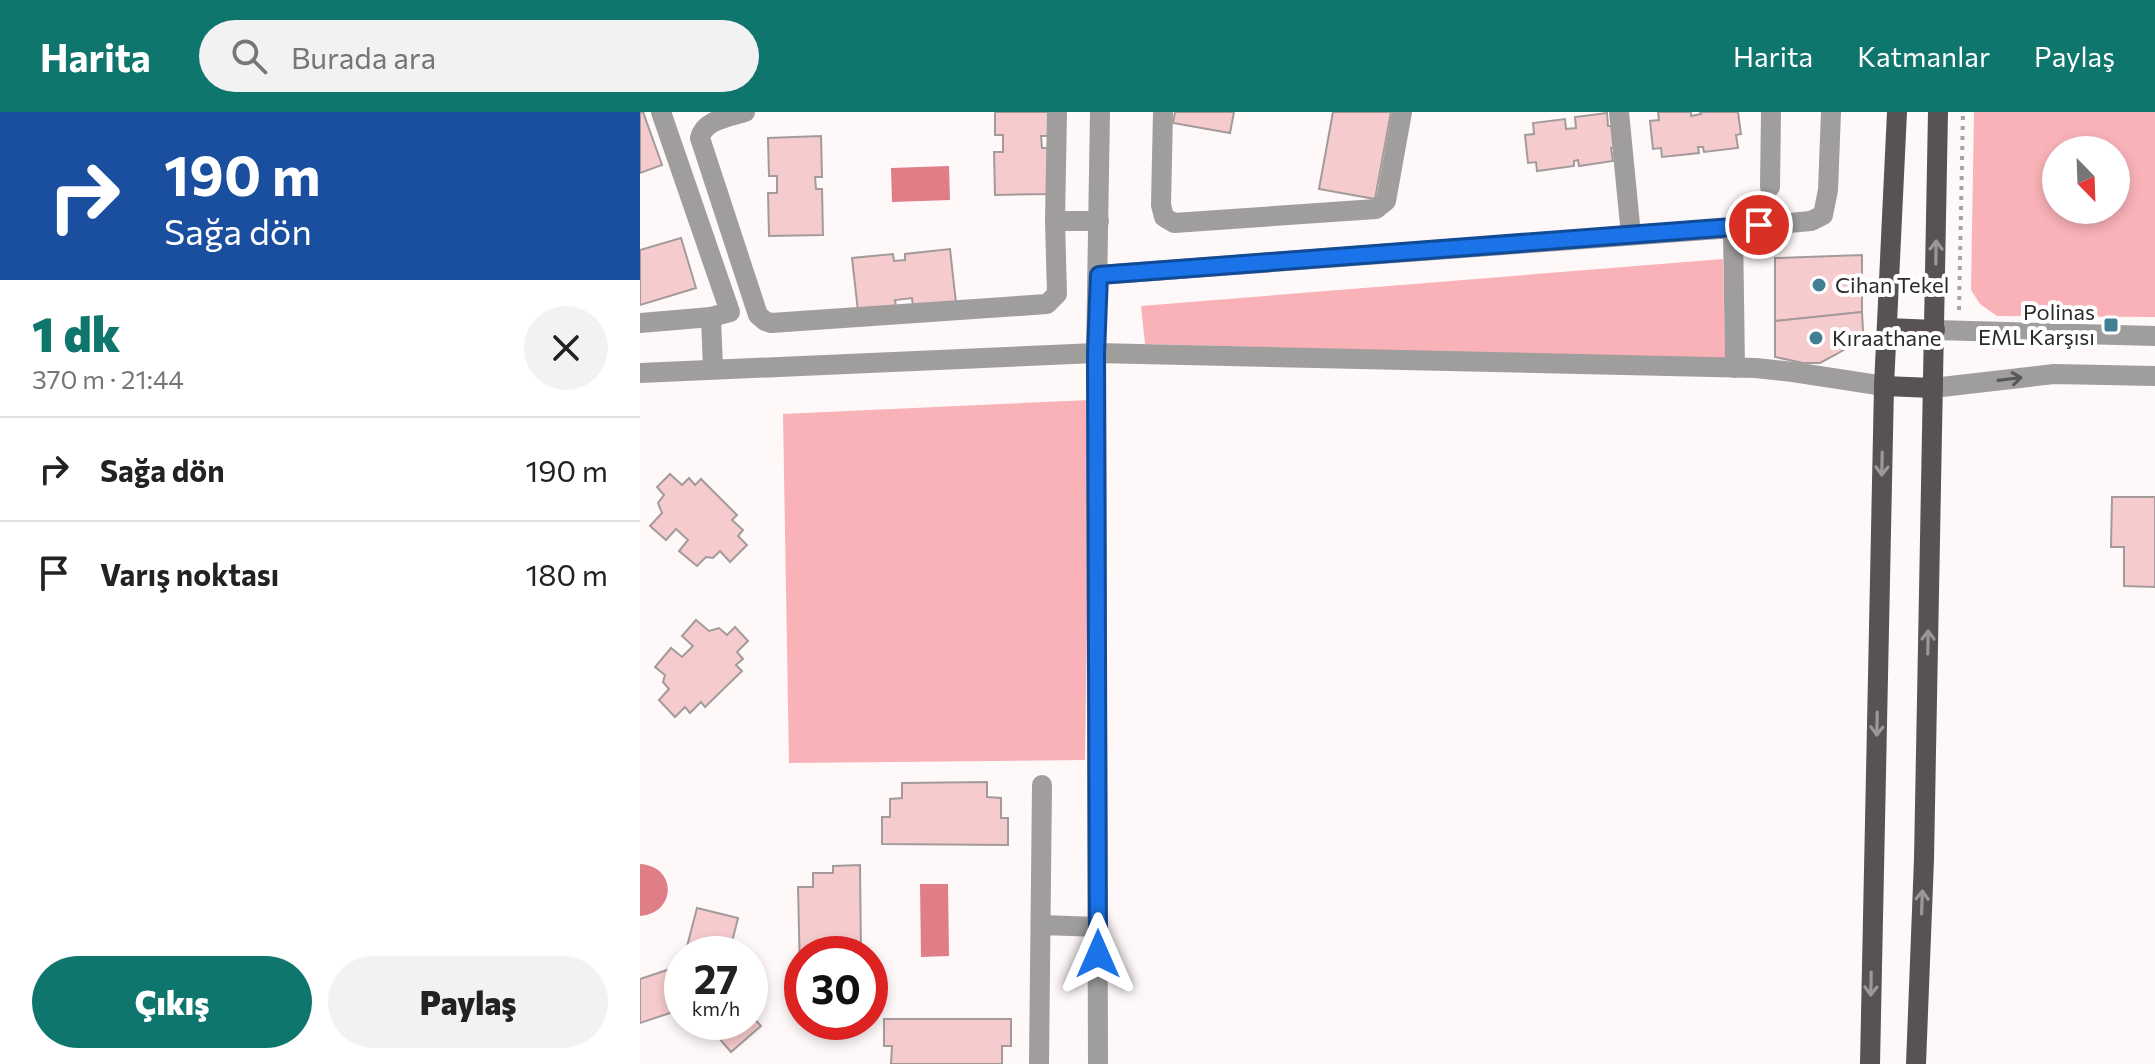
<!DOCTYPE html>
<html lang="tr">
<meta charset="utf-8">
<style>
:root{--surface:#fff;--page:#f2f2f2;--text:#222;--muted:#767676;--line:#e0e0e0;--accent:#0f766e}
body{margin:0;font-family:Commissioner,sans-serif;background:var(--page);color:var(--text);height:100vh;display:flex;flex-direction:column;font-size:30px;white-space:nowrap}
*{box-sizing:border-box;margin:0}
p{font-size:26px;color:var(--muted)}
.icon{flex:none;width:44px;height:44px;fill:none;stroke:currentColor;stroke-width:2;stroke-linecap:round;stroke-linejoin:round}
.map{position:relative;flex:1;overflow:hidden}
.panel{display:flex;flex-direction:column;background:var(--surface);width:640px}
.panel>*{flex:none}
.top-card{background:#1a4fa0;color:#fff;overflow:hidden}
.needle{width:52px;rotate:157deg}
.tools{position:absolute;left:1402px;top:24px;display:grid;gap:16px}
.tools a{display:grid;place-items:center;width:88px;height:88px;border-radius:50%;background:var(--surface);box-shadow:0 4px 12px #0003;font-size:40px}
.speed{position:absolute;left:24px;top:824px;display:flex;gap:16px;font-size:40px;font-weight:700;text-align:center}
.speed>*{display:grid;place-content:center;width:104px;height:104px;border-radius:50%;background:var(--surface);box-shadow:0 4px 12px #0003;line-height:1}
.speed small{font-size:20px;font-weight:400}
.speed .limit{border:12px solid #d22;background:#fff;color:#111}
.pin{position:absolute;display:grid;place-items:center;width:68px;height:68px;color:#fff;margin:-34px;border:4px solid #fff;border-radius:50%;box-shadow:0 2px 8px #0007}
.me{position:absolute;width:88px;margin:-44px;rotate:0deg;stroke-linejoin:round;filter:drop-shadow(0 0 6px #0008)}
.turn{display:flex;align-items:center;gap:28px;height:168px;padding:0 32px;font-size:36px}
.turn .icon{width:104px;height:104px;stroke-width:2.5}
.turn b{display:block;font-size:56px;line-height:68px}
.round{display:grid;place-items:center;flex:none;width:84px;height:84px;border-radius:42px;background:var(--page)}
.summary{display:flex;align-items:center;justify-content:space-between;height:136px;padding:0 32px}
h1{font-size:48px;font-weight:800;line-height:60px;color:var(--accent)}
.primary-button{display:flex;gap:16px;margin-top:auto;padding:16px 32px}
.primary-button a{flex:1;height:92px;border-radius:48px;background:var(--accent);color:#fff;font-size:32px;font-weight:800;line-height:92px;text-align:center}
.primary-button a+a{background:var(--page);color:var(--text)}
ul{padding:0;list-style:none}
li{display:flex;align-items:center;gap:24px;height:104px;padding:0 32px;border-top:2px solid var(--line)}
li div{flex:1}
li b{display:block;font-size:30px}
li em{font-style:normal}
header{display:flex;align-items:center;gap:48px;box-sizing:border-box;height:112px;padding:0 40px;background:var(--accent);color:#fff}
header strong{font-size:38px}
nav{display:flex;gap:44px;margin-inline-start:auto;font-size:28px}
.search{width:560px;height:72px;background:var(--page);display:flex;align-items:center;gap:20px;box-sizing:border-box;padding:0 28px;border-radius:44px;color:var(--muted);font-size:30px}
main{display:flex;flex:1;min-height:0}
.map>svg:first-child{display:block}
.green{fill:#f9b2b7;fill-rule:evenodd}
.water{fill:#e07e88}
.building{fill:#f6cbcd;stroke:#a39b9b;stroke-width:2}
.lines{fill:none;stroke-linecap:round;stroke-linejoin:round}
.path{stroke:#a7a3a3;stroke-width:4;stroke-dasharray:4 6;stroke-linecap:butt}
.minor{stroke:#a09d9d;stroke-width:20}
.major{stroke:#585253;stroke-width:20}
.oneway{stroke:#9b9798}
.oneway2{stroke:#5b5858}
.route-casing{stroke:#114b97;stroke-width:20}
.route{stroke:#1a73e8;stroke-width:14}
.poi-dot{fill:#417e94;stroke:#fff;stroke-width:3}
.labels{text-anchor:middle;stroke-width:8;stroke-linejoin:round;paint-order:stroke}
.poi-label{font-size:22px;fill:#2d2a2a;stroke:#fff;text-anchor:start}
</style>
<header>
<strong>Harita</strong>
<div class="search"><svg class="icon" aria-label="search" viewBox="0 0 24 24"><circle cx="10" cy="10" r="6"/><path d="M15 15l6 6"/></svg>Burada ara</div>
<nav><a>Harita</a><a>Katmanlar</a><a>Paylaş</a></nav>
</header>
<main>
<section class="panel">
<div class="top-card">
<div class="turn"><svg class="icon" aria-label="right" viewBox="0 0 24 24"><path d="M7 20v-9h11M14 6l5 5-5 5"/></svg><div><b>190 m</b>Sağa dön</div></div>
</div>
<div class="summary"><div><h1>1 dk</h1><p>370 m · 21:44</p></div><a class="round"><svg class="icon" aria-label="close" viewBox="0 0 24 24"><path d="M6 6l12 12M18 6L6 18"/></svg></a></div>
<ul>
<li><svg class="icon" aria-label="right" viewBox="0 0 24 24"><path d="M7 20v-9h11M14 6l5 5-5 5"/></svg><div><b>Sağa dön</b></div><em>190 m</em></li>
<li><svg class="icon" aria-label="arrive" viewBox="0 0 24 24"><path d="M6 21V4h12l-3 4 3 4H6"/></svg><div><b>Varış noktası</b></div><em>180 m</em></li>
</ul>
<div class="primary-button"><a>Çıkış</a><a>Paylaş</a></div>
</section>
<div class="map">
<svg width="1515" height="952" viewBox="0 0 1515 952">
<rect width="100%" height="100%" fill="#fef8f8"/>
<g class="green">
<path d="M1334,0H1515V205L1357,204L1340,192L1331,178ZM1416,38H1476V98H1416Z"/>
<path d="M1083,147L1085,247L505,232L501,194Z"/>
<path d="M450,288L445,648L149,651L143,302Z"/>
</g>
<g class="water">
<path d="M309,54L310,88L252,90L251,56Z"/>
<path d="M0,752C37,754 37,801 0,804Z"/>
<path d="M280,772H308L309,844L281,845Z"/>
</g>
<g class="building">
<path d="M0,0H3L22,53L0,61Z"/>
<path d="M355,0H408V24H401L402,36H408L409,82L355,83L354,40H363V23H355Z"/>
<path d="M535,0H594L590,21L533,11Z"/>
<path d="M693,0H751L735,87L679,77Z"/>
<path d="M1018,0H1051V4L1061,2L1060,0H1098L1101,22L1096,23L1098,36L1064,40L1063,35H1058L1059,41L1022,45L1021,36L1013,37L1010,9L1019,8Z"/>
<path d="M967,1L968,14H973L976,36H971L973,49L939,54L938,48L934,49V54L897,59L896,50L888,51L885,23L894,22L893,11L925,7L926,17L936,16L935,5Z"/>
<path d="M181,24L182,65H175L176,77H182L183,123L129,124L128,81H137V64H129L128,26Z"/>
<path d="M41,126L56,176L0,193V138Z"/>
<path d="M310,137L316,191L273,195L272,186L255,188L256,195L218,199L212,146L253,142L254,149L265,148V142Z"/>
<path d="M1222,143V200L1135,209V146Z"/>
<path d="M1222,200L1223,219L1212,233L1195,243L1180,251H1163L1135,245V209Z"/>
<path d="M30,362L42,373L49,366L55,373L61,367L97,403L92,408L103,418L98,424L107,433L90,450L80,439L73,446L66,445L57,454L39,439L48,428L36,417L26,428L10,414L22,401L18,391L24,383L17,375Z"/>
<path d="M1472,385H1515V475L1484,474V435H1471Z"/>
<path d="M56,508L69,519L79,516L87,523L95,515L108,529L97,540L103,547L96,553L102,559L65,595L61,590L50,601L45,595L35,605L19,588L29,577L23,570L25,563L15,555L31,536L42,545L53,534L42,524Z"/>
<path d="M347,670V685L361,686V706H368V733L242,732V705H250V687L262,686V671Z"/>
<path d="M220,753L221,842H162V860L160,861L158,775H173V761H193V754Z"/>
<path d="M57,796L98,806L89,842H45Z"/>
<path d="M42,853V897L0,911V867Z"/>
<path d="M110,902L121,914L91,940L65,910H110Z"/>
<path d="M244,907H371V934H362V952H251L252,934H244Z"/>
</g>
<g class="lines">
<path class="path" d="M1319,198L1323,0"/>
<g class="minor">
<path d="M21,0L90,200L71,205"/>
<path d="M105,0C89,5 64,8 60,26L118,203L125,209L131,211L407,192L417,182L415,109L417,0"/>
<path d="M523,0L521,93L524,105L534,111L736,97L746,89L762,0"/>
<path d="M979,0L991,123"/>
<path d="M1130,75L1131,0"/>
<path d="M415,109H459"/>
<path d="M1093,116L1171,109L1183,103L1188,78L1191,0"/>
<path d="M459,163L1093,116L1095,256"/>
<path d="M0,211L71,205L73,257"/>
<path d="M1295,218L1515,224"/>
<path d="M0,261L456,241L1116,256L1153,260L1244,274"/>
<path d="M1293,276L1414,262L1515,264"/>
<path d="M402,813L458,815"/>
<path d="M399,952L402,673"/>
<path d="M458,952L456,241L460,0"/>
</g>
<g class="major">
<path d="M1247,216L1295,218"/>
<path d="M1244,274L1293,276"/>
<path d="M1230,952L1244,274L1257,0"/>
<path d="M1276,952L1284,747L1298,0"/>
</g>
</g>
<defs><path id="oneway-shaft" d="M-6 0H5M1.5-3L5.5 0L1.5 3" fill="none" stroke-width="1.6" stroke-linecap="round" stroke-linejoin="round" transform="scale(2)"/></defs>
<g class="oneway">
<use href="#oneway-shaft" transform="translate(1296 140) rotate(-89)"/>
<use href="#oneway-shaft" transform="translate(1242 352) rotate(91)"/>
<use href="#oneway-shaft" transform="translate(1288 530) rotate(-89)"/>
<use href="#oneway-shaft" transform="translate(1237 612) rotate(91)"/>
<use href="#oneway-shaft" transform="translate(1282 790) rotate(-88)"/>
<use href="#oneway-shaft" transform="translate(1231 872) rotate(91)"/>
</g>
<use class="oneway2" href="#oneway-shaft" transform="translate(1370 267) rotate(-7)"/>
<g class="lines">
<defs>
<path id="route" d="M458,842L456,241L459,163L1119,113"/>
</defs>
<use href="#route" class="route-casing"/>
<use href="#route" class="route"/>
</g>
<g class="poi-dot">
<circle cx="1179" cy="173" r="8"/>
<rect x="1463" y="205" width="16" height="16" rx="4"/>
<circle cx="1176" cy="226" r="8"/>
</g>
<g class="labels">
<g class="poi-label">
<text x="1195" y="181">Cihan Tekel</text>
<text x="1455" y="208" text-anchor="end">Polinas<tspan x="1455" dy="25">EML Karşısı</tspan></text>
<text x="1192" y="234">Kıraathane</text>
</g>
</g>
</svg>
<div class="tools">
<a><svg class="needle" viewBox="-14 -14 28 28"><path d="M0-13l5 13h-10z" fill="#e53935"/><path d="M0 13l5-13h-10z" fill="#767676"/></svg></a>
</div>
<div class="speed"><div>27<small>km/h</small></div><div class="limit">30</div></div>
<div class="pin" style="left:1119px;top:113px;background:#d93025"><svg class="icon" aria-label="arrive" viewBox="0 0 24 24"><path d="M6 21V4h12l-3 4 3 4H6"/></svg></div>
<svg class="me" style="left:458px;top:842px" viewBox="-20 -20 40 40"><path d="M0-17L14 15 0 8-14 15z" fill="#1a73e8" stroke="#fff" stroke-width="4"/></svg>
</div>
</main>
